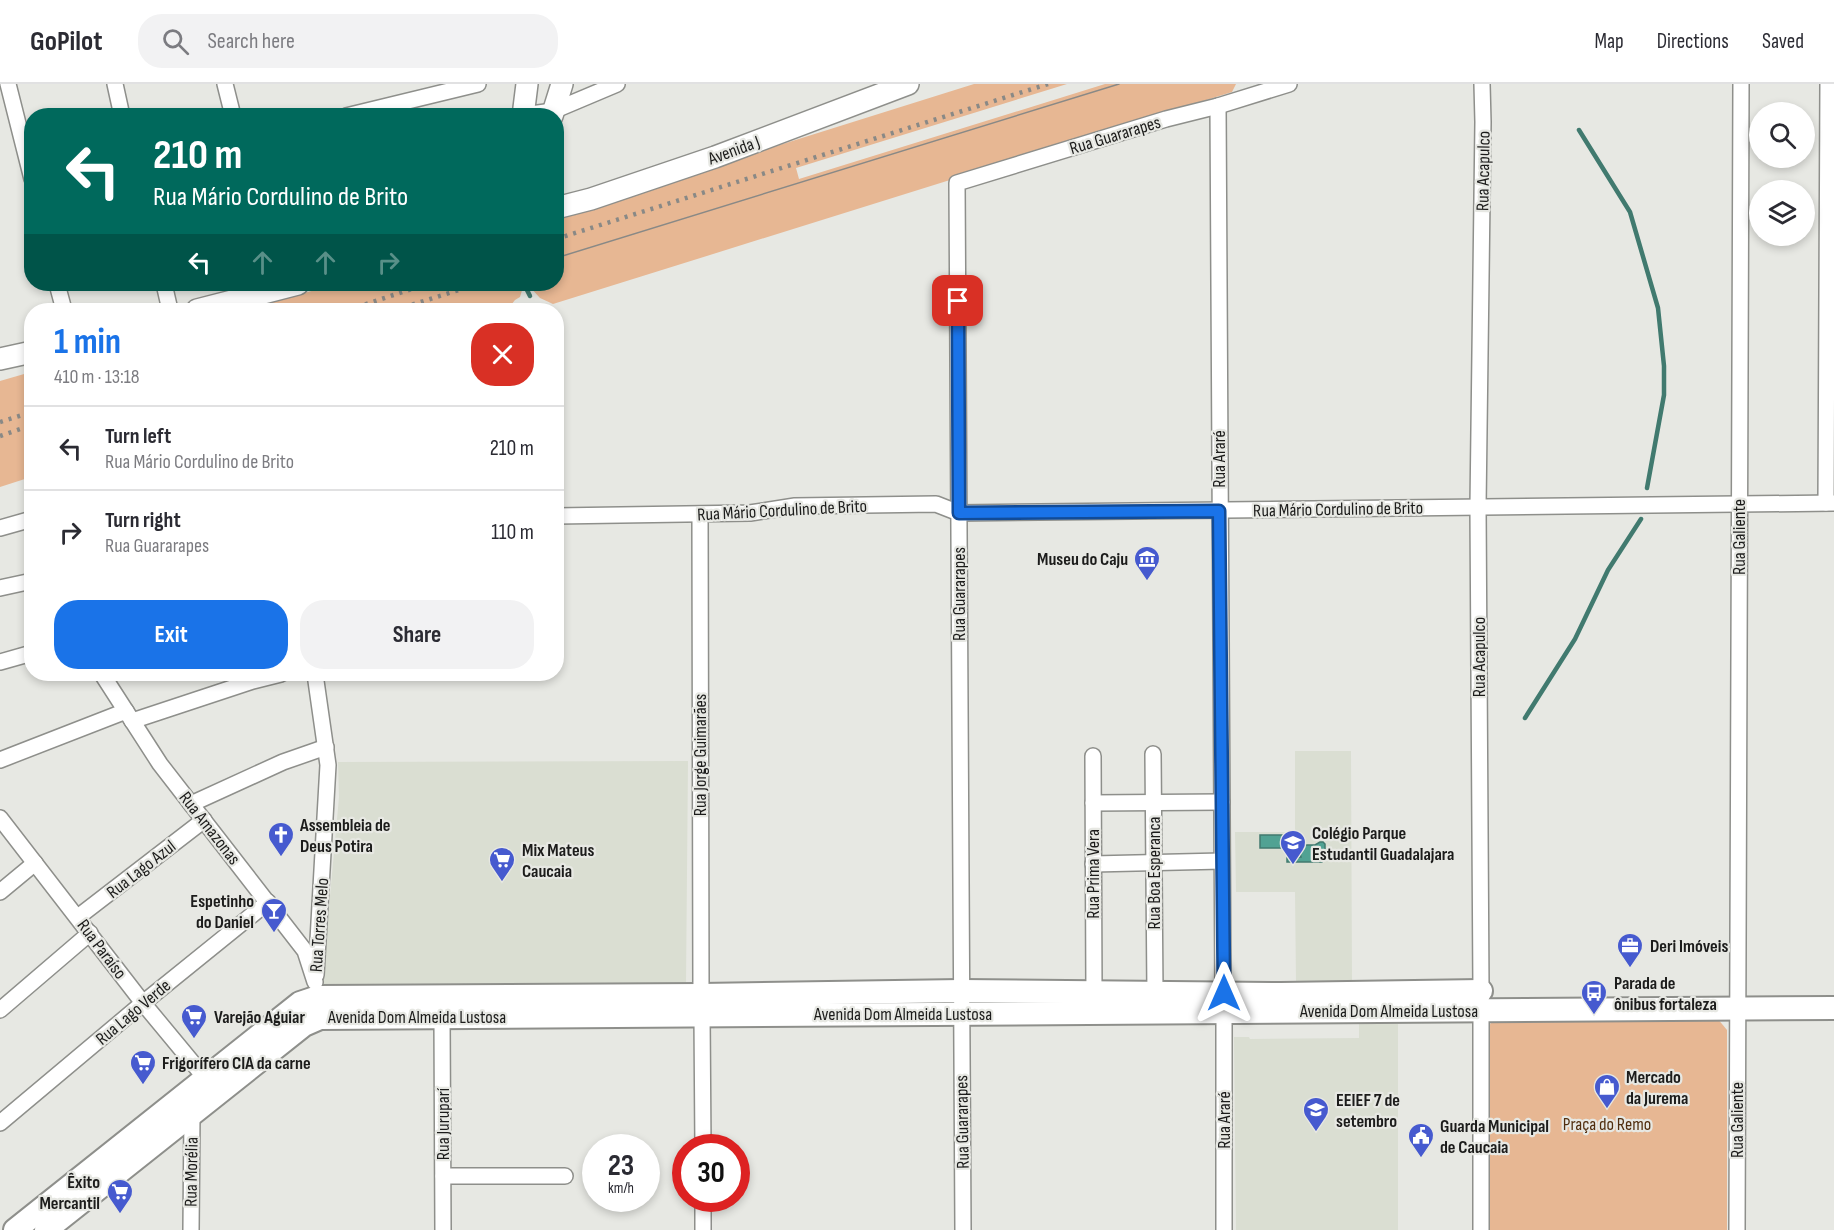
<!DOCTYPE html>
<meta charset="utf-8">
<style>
:root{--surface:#fff;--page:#f2f2f3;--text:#2b2b33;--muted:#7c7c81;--line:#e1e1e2;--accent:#1a73e8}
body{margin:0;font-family:"Sofia Sans Condensed",sans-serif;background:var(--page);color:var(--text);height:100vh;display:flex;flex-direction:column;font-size:22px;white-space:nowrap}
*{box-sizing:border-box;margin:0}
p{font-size:20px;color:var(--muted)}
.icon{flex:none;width:33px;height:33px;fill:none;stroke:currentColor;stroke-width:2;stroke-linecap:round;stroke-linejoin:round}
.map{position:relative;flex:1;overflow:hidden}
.drawer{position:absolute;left:24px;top:219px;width:540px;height:378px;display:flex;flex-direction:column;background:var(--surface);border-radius:24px;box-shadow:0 3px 9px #0003}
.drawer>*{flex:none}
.hud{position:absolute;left:24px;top:24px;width:540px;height:183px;border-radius:24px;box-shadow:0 3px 9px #0003;background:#00695c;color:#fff;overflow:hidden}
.fabs{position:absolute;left:1749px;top:18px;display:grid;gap:12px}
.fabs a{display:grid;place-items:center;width:66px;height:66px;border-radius:50%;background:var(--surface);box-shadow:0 3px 9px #0003;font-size:30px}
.speed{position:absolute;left:582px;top:1050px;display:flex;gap:12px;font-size:30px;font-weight:700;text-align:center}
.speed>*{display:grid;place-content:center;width:78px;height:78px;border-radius:50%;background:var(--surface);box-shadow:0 3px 9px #0003;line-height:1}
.speed small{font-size:15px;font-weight:400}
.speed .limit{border:9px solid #d22;background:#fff;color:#111}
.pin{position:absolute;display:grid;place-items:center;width:51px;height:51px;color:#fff;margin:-26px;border-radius:12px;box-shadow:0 3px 9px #0006}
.me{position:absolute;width:66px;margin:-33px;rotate:0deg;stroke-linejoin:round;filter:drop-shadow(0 0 4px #0008)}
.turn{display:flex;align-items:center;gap:21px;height:126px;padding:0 30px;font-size:27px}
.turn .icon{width:78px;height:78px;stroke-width:2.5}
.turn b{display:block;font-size:42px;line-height:51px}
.lanes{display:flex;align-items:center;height:57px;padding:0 30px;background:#0003;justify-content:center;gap:30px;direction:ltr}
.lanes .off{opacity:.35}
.round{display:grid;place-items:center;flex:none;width:63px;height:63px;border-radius:24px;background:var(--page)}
.summary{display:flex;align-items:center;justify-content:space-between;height:102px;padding:0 30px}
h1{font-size:36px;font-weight:700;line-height:45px;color:var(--accent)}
.action{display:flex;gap:12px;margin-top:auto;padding:12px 30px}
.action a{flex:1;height:69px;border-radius:24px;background:var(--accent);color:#fff;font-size:24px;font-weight:700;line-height:69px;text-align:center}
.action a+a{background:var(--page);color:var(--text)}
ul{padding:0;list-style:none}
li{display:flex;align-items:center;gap:18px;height:84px;padding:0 30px;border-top:2px solid var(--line)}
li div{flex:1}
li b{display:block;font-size:22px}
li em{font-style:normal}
header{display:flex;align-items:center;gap:36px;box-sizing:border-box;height:84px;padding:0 30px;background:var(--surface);border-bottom:2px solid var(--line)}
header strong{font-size:28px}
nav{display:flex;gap:33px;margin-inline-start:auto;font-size:21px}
.search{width:420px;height:54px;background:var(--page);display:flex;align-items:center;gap:15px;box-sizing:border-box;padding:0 21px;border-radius:24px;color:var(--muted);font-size:22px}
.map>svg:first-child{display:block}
.built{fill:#daded2}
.green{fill:#e7b793}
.water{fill:#51a293;stroke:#417a6f;stroke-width:1.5}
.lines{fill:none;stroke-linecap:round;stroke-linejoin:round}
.stream{stroke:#417a6f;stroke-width:4.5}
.street-casing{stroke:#8e8f8b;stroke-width:18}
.secondary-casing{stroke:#8e8f8b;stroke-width:24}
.primary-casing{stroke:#8e8f8b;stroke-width:26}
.street{stroke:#fff;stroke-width:15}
.secondary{stroke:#fff;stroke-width:21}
.primary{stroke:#fff;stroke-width:22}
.tram{stroke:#898986;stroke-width:1.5}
.rail{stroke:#898986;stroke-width:4.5;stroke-dasharray:3 6;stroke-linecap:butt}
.route-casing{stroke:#114b97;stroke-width:15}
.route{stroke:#1a73e8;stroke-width:10}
.labels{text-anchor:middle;stroke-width:4.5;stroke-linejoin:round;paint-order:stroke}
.street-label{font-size:18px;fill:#1c1c1b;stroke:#e7e8e3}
.poi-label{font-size:18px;font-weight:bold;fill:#1c1c1b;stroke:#e7e8e3;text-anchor:start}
.park-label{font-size:18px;fill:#512e0e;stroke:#e7e8e3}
</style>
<header>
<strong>GoPilot</strong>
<div class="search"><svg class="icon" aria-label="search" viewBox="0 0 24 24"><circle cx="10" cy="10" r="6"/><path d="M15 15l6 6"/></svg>Search here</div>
<nav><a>Map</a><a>Directions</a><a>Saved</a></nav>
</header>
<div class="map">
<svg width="1834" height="1146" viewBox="0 0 1834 1146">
<rect width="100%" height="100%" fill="#e7e8e3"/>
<g class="built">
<path d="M1295,667H1351L1352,897H1296L1295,808H1236L1235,748H1295Z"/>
<path d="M688,677L686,901L327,903L322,900L339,713L338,678Z"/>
<path d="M1359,940H1398V1146H1236L1234,953H1249L1250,955L1359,954Z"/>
</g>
<g class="green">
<path d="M974,0H1067L796,84L799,95L1105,0H1236L1232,8L553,220L540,214L528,201L523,203L520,213L515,216L507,226H242L337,200H556L557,131Z"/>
<path d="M31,288V393L0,403V297Z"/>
<path d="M1493,934H1717L1727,946V1146H1488V945Z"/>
</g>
<g class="water">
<rect x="1260" y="751" width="27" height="13"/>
<path d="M1320,758H1323L1325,760V775L1322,778H1287V774L1301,773L1299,765L1303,761H1315Z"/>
</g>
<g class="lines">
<g class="stream">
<path d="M1579,46L1630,128L1658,224L1664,282V311L1647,404"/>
<path d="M526,204L530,212"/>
<path d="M1525,634L1575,555L1608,486L1641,435"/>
</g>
<defs>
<g id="street">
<path d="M8,0L32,95"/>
<path d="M115,0L122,32"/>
<path d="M225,0L233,32"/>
<path d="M1218,22L1223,909"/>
<path d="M523,31L553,27L617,0"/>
<path d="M346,32L478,0"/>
<path d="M57,200L64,226"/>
<path d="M164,200L170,226"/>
<path d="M1826,419L1828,0"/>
<path d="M700,430L701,911"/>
<path d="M556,432L750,429L795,422L936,420L959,429L1834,419"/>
<path d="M0,444L32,435"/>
<path d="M0,504L32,497"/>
<path d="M0,578L32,569"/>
<path d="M102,590L160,680L305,867L315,898"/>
<path d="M315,590L328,681L316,891"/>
<path d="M132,637L253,597L281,590"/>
<path d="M1153,670L1155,909"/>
<path d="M1093,672L1094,909"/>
<path d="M0,676L126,627"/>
<path d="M1093,719L1222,718"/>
<path d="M191,720L283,678L326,663"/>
<path d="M0,734L143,919L206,995"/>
<path d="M1093,780L1222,777"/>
<path d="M0,808L35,779"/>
<path d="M78,833L204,736"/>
<path d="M0,926L90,849"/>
<path d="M1224,927V1146"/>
<path d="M702,931L703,1064"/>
<path d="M442,933L443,1146"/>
<path d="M0,1039L143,919L268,818"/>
<path d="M443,1092H565"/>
<path d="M703,1114V1146"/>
<path d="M191,1146L192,1030"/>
<path d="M963,1146L957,99L1166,35L1218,22L1289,0"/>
<path d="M1481,1146V907L1478,423L1483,38L1482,0"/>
<path d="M1737,1146C1737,764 1739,382 1741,0"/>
</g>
<g id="secondary">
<path d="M523,32L527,0"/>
<path d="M552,32L562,0"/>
<path d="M556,124L591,115L715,73L908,0"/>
<path d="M197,226L298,200"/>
<path d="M0,275L32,268"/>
</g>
<g id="primary">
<path d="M15,1146L300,919L318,913L701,911L961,907L1281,910L1481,907"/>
<path d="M46,1146L304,941L320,934L1834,924"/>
</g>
</defs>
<use href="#street" class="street-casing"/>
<use href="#secondary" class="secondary-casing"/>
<use href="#primary" class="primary-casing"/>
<use href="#street" class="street"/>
<use href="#secondary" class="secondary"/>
<use href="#primary" class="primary"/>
<path class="tram" d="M556,174L1119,0"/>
<g class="rail">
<path d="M556,155L1048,0"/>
<path d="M348,226L427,200"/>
<path d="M395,226L478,200"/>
<path d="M0,338L32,328"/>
<path d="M0,352L32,341"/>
</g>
</g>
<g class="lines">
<defs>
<path id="route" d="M958,217L959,429L1219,427L1224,909"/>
</defs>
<use href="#route" class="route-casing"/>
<use href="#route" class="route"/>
</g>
<defs>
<symbol id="museum-pin" viewBox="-11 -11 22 30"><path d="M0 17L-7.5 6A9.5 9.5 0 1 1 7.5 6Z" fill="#465acf" stroke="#e7e8e3"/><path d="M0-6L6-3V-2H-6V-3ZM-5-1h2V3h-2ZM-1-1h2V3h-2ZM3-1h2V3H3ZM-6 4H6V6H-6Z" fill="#fff"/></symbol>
<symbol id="church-pin" viewBox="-11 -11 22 30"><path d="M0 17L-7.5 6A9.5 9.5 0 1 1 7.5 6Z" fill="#465acf" stroke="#e7e8e3"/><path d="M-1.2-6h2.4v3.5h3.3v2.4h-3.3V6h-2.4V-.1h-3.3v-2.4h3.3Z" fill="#fff"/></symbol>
<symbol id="school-pin" viewBox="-11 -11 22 30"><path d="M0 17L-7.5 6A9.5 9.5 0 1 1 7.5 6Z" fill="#465acf" stroke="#e7e8e3"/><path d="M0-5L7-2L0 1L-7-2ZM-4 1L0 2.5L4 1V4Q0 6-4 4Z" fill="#fff"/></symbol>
<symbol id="supermarket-pin" viewBox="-11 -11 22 30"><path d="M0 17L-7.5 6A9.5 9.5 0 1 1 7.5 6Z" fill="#465acf" stroke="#e7e8e3"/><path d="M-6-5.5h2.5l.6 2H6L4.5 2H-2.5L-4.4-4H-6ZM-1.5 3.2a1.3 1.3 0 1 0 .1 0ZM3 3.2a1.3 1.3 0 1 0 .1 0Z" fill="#fff"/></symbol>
<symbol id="bar-pin" viewBox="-11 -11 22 30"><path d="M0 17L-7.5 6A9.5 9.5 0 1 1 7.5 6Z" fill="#465acf" stroke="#e7e8e3"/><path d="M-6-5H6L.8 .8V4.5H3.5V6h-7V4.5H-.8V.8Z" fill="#fff"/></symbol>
<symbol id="office-pin" viewBox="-11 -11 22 30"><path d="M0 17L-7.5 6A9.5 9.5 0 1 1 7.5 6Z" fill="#465acf" stroke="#e7e8e3"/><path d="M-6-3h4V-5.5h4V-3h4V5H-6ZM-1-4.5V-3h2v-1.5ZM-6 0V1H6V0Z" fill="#fff"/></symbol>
<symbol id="bus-pin" viewBox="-11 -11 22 30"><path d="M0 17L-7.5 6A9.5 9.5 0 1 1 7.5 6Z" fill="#465acf" stroke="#e7e8e3"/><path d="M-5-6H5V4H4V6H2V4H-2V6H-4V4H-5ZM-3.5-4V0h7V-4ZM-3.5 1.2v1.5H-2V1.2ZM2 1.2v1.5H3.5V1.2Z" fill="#fff"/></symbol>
<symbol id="shop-pin" viewBox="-11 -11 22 30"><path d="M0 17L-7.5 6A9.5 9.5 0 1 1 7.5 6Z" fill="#465acf" stroke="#e7e8e3"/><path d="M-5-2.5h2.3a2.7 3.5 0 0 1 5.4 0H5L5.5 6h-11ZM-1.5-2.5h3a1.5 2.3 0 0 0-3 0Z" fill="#fff"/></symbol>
<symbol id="civic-pin" viewBox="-11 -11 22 30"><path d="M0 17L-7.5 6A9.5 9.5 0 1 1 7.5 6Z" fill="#465acf" stroke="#e7e8e3"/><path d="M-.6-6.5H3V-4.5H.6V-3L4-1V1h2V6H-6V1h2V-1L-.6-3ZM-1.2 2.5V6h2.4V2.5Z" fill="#fff"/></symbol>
</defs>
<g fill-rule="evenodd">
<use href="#museum-pin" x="1132" y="460" width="30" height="40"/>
<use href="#church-pin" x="266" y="736" width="30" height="40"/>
<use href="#school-pin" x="1278" y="744" width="30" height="40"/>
<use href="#supermarket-pin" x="487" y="761" width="30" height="40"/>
<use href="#bar-pin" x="259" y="812" width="30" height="40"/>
<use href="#office-pin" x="1615" y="847" width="30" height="40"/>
<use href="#bus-pin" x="1579" y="894" width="30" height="40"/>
<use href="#supermarket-pin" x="179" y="918" width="30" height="40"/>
<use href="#supermarket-pin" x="128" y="964" width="30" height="40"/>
<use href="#shop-pin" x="1592" y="988" width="30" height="40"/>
<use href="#school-pin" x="1301" y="1011" width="30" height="40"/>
<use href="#civic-pin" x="1406" y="1037" width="30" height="40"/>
<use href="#supermarket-pin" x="105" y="1093" width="30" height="40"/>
</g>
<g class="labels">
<g class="street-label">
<text transform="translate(1115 51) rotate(-17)" y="6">Rua Guararapes</text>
<text transform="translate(734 66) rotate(-20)" y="6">Avenida J</text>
<text transform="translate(1483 87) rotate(-89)" y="6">Rua Acapulco</text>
<text transform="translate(1219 375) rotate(-90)" y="6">Rua Araré</text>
<text transform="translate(1338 425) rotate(-1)" y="6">Rua Mário Cordulino de Brito</text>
<text transform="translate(782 426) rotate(-3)" y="6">Rua Mário Cordulino de Brito</text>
<text transform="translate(1739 453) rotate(-90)" y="6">Rua Galiente</text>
<text transform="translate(959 510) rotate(-90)" y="6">Rua Guararapes</text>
<text transform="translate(1479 573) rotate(-90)" y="6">Rua Acapulco</text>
<text transform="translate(700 671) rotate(-90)" y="6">Rua Jorge Guimarães</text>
<text transform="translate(210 744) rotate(52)" y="6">Rua Amazonas</text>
<text transform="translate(141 785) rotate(-38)" y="6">Rua Lago Azul</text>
<text transform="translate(1154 789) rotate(-90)" y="6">Rua Boa Esperanca</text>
<text transform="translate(1093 790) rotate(-90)" y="6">Rua Prima Vera</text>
<text transform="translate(319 841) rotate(-86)" y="6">Rua Torres Melo</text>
<text transform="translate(102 865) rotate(53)" y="6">Rua Paraíso</text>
<text x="1389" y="933">Avenida Dom Almeida Lustosa</text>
<text transform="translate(133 928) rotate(-40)" y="6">Rua Lago Verde</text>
<text x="903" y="936">Avenida Dom Almeida Lustosa</text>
<text x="417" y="939">Avenida Dom Almeida Lustosa</text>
<text transform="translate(1224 1036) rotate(-90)" y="6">Rua Araré</text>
<text transform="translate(1737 1036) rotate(-90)" y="6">Rua Galiente</text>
<text transform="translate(962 1038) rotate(-91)" y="6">Rua Guararapes</text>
<text transform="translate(443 1040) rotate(-90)" y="6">Rua Juruparí</text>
<text transform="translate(191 1088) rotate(-89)" y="6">Rua Morélia</text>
</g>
<g class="poi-label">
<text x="1128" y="481" text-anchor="end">Museu do Caju</text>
<text x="300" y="747">Assembleia de<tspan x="300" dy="21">Deus Potira</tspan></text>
<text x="1312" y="755">Colégio Parque<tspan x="1312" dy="21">Estudantil Guadalajara</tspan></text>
<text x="522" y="772">Mix Mateus<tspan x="522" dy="21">Caucaia</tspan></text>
<text x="254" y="823" text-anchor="end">Espetinho<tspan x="254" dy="21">do Daniel</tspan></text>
<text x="1650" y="868">Deri Imóveis</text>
<text x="1614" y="905">Parada de<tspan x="1614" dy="21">ônibus fortaleza</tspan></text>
<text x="214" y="939">Varejão Aguiar</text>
<text x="162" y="985">Frigorífero CIA da carne</text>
<text x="1626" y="999">Mercado<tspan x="1626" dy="21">da Jurema</tspan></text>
<text x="1336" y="1022">EEIEF 7 de<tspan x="1336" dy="21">setembro</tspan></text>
<text x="1440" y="1048">Guarda Municipal<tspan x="1440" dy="21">de Caucaia</tspan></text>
<text x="100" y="1104" text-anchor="end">Êxito<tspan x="100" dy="21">Mercantil</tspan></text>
</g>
<g class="park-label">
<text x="1607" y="1046">Praça do Remo</text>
</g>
</g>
</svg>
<div class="fabs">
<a><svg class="icon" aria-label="search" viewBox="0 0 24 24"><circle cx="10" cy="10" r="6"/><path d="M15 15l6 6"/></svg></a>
<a><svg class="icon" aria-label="layers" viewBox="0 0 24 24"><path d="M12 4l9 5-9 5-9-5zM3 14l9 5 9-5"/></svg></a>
</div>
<div class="speed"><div>23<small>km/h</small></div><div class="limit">30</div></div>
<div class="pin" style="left:958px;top:217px;background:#d93025"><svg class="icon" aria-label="arrive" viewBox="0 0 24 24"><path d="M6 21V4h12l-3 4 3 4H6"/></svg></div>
<svg class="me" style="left:1224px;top:909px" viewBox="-20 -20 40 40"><path d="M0-17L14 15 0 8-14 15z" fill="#1a73e8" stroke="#fff" stroke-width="4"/></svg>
<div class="hud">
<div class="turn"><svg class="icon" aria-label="left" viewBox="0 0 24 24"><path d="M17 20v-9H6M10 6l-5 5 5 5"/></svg><div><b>210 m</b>Rua Mário Cordulino de Brito</div></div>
<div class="lanes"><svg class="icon" aria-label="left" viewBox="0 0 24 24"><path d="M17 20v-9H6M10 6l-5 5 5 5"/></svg><svg class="icon off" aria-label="ahead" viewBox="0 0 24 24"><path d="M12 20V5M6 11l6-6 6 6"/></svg><svg class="icon off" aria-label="ahead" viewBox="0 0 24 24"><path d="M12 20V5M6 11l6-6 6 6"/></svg><svg class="icon off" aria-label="right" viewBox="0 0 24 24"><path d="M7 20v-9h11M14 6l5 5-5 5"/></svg></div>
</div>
<section class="drawer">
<div class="summary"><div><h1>1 min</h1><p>410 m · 13:18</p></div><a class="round" style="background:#d93025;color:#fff"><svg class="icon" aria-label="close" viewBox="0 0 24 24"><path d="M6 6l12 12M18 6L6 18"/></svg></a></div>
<ul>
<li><svg class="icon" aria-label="left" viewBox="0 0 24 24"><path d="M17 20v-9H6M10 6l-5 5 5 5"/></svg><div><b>Turn left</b><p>Rua Mário Cordulino de Brito</p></div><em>210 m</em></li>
<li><svg class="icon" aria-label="right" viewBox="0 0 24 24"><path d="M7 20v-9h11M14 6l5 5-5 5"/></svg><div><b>Turn right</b><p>Rua Guararapes</p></div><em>110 m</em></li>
</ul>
<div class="action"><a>Exit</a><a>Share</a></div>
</section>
</div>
